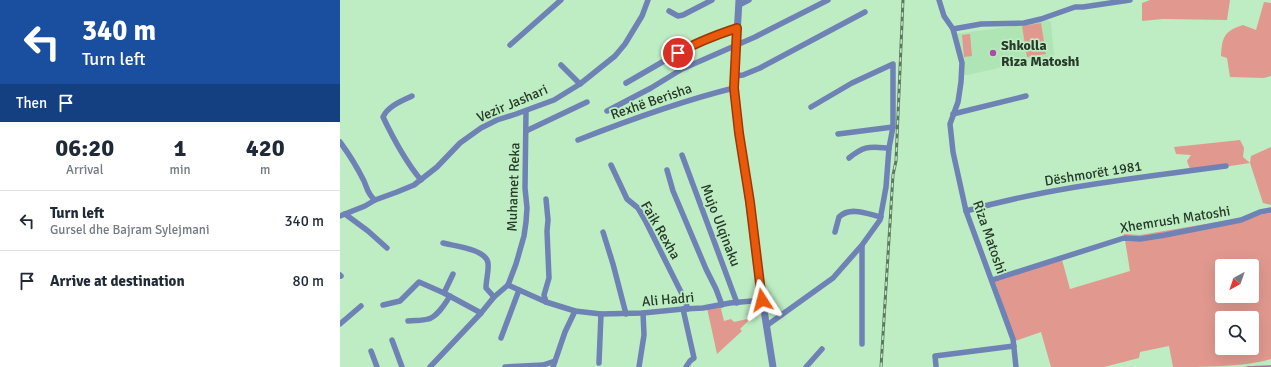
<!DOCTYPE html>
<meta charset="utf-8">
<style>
:root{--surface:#fff;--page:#f6f6f7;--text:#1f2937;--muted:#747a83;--line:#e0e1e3}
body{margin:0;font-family:Signika,sans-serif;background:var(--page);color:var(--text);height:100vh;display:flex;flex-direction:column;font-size:15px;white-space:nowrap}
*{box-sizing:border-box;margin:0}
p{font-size:13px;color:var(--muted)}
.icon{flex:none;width:22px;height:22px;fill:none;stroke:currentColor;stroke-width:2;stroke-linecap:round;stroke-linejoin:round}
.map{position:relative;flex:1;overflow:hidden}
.sheet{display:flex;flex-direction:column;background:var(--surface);width:340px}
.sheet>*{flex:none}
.banner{background:#1a4fa0;color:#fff;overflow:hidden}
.needle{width:26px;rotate:220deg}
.fabs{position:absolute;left:875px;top:259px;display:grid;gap:8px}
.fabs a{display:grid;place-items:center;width:44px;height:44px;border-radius:4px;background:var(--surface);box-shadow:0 4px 16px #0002;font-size:20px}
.pin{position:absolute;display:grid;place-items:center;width:34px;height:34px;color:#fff;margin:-17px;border:2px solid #fff;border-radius:50%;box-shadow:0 1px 4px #0007}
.me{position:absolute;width:44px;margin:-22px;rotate:351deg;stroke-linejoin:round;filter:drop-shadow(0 0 3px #0008)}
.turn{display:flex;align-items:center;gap:14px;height:84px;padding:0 16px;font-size:18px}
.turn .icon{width:52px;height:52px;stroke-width:2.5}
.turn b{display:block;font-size:28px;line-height:34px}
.then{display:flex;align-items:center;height:38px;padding:0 16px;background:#0003;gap:8px;font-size:15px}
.eta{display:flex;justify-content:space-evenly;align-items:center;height:68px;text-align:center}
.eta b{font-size:24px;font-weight:700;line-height:28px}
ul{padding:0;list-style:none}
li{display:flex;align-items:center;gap:12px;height:60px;padding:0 16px;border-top:1px solid var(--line)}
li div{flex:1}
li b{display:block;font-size:15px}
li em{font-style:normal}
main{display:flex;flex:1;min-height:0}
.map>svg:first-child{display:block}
.built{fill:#afe4b5}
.green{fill:#e1998f;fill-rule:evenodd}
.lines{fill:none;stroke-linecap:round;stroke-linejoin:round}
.stream{stroke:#9e749d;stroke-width:1.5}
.minor{stroke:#6f82b6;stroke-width:5.5}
.tertiary{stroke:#6f82b6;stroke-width:7}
.rail-casing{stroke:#5c795f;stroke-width:3}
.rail{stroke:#beedc3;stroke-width:1.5;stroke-dasharray:4.5;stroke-linecap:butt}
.route-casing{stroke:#983908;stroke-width:10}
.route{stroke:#ea580c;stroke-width:7}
.poi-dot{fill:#af49ae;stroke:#beedc3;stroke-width:1.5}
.labels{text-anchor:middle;stroke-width:3.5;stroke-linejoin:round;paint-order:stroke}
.poi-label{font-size:14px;font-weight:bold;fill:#273a29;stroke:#beedc3;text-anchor:start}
.street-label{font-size:14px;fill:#273a29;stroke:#beedc3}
</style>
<main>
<section class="sheet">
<div class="banner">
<div class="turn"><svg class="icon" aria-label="left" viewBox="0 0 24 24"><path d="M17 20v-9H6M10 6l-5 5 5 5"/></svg><div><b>340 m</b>Turn left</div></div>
<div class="then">Then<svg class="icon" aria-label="arrive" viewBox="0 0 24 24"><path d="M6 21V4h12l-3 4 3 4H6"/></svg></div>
</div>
<div class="eta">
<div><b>06:20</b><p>Arrival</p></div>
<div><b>1</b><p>min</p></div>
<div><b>420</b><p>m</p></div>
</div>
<ul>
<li><svg class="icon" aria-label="left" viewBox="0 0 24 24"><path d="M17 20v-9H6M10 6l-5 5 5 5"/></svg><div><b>Turn left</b><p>Gursel dhe Bajram Sylejmani</p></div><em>340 m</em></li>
<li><svg class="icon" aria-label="arrive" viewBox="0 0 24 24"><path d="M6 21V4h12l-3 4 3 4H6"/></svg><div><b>Arrive at destination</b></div><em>80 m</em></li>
</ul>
</section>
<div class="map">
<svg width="931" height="367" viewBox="0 0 931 367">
<rect width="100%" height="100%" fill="#beedc3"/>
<path class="built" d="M707,20L711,22L714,56L627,75H621L615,34L681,25Z"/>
<g class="green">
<path d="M810,0H890L887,20L823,19L802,21V3Z"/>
<path d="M924,2L931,3V76L924,78L890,77L887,58L881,56C882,37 884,31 903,25L916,30Z"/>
<path d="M701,23L706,54L687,57L682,26Z"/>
<path d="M630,34L632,56L624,57L622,35Z"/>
<path d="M900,140L904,148L903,157L910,163L911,156L931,147V205L923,203L910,163L851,172L847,161L851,155L836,154L834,147Z"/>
<path d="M931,213V359C904,367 862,367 833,367L829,346L800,352L799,358L764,367H711L701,332L675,341L656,284L653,279L721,256L730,289L790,271L784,234L800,235ZM882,266H912V296H882ZM882,318H912V348H882Z"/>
<path d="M380,305L384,321L391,319L394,322L407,319L409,320L400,329L402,331L377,354L367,308Z"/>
</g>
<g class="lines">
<path class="stream" d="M907,367L931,366"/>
<g class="minor">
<path d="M599,0L604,16L613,29L622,63L621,82L618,102L610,124L613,152L626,211L673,339L676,367"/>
<path d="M399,5L409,0"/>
<path d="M329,11L338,16L343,15L372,0"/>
<path d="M613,29L641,24L684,23L701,19L735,7H743L790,0"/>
<path d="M170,45L221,0"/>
<path d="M221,65L240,84"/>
<path d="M395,76L403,75L420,68L525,12"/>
<path d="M286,83L350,46L374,36L397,28"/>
<path d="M72,96C62,101 48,106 43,117C54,140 65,161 81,180"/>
<path d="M267,111L311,88L342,69L415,37L488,0"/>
<path d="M613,114L686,96"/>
<path d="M186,131L247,102"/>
<path d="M498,134L553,127"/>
<path d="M238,140C289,120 341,101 394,88"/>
<path d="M0,142C9,154 17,167 24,181C27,188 28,195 35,200"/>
<path d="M342,155L397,303"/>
<path d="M509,158C525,145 529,147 549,148"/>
<path d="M271,165L287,199L298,208L305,220L343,296L348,309"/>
<path d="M327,170L333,191L366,269L376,289L382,305"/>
<path d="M206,199L208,220L207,231L209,278L204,295L206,302"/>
<path d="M626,211C711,187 798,178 886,166"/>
<path d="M5,214L28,231L47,248"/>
<path d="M0,216L25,206L35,200L57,192L74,185L97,167L120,143L141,128L157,120L176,114L214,100L240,84L275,56L285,44L302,16L308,0"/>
<path d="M263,232L273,264L286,314"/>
<path d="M495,232L499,217C510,206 528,214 541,217"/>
<path d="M103,243C114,246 146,249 148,263C149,271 146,280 146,288L154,297"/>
<path d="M522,246V344"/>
<path d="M0,275L1,276"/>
<path d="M652,280L784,238L800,239L825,235L901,220L920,212L931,210"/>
<path d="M168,285L206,302L235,311L261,314L303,313L343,309L363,308L390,303L423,300"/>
<path d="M168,285L176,264L184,236L186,222L187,208L185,188L186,111"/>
<path d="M104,293L113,274"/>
<path d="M43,305L60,301L79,282L104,293L141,313"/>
<path d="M343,309L354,358L350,361L346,367"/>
<path d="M68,321C74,320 82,321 88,319C97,317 105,304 110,296"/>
<path d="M0,324L21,306"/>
<path d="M426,326L493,278L522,245L540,220L546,187L549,148L553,127V64L512,83L471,107"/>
<path d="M161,338L179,290"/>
<path d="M52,340L62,367"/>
<path d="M31,351L37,367"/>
<path d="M259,363L261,314"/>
<path d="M596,366L595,356L674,346"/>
<path d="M90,367L141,313L154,297L168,285"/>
<path d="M165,367L203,365L215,361"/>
<path d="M213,367L225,332L235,311"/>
<path d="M299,367L304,335L303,313"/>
<path d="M466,367L482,349"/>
</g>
<path class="tertiary" d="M399,0L394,88L418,272L433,367"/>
<defs>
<path id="rail" d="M541,367L553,175L556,161L563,0"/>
</defs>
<use href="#rail" class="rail-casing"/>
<use href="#rail" class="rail"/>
</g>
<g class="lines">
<defs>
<path id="route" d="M338,53C357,42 376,35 397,28L394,88L399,133L410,202L422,300"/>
</defs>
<use href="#route" class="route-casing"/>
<use href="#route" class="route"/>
</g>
<circle class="poi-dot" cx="653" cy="53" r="4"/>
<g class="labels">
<g class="poi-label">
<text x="661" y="50">Shkolla<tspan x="661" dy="16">Riza Matoshi</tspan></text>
</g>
<g class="street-label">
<text transform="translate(311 101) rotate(-19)" y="5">Rexhë Berisha</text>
<text transform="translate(172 103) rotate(-23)" y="5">Vezir Jashari</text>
<text transform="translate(753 173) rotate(-9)" y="5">Dëshmorët 1981</text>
<text transform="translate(173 187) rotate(-88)" y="5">Muhamet Reka</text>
<text transform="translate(835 219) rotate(-9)" y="5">Xhemrush Matoshi</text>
<text transform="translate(381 225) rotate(69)" y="5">Mujo Ulqinaku</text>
<text transform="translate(321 230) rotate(60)" y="5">Faik Rexha</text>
<text transform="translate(650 237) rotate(71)" y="5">Riza Matoshi</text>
<text transform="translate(328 299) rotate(-5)" y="5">Ali Hadri</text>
</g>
</g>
</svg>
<div class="fabs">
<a><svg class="needle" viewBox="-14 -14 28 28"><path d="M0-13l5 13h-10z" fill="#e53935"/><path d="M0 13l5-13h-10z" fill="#747a83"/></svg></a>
<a><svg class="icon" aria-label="search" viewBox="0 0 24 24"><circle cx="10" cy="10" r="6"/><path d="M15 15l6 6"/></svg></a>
</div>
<div class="pin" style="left:338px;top:53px;background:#d93025"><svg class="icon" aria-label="arrive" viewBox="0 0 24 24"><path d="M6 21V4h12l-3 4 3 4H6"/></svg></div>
<svg class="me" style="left:422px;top:300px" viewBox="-20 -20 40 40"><path d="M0-17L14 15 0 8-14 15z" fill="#ea580c" stroke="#fff" stroke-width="4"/></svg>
</div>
</main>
